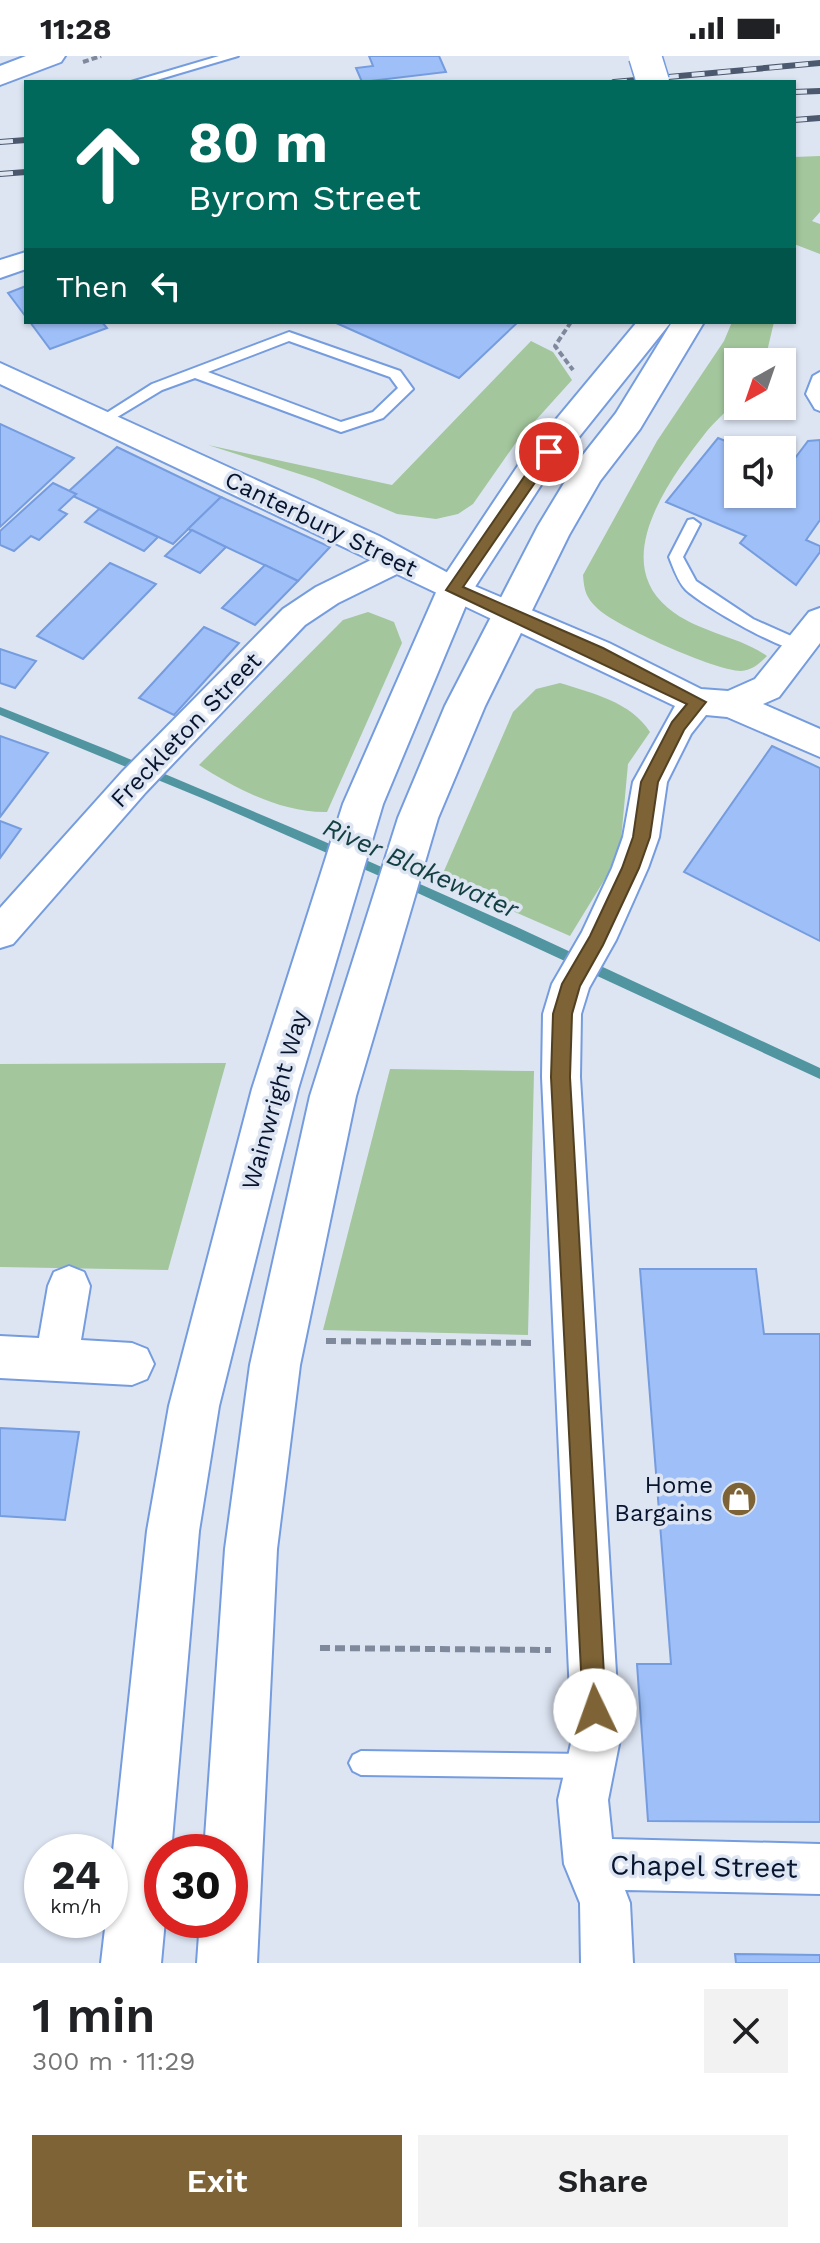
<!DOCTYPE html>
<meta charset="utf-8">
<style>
:root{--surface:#fff;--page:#f2f2f2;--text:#202124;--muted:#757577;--accent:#7d6335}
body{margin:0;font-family:"Work Sans",sans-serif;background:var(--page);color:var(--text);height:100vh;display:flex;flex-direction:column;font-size:30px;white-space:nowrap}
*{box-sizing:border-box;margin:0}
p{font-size:26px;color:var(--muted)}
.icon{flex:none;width:44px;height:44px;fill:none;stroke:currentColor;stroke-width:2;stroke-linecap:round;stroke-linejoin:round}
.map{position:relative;height:1907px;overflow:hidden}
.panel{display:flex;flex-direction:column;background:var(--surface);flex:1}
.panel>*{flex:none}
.hud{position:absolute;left:24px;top:24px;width:772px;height:244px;border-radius:0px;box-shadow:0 2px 6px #0004;background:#00695c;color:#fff;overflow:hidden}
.needle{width:52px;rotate:220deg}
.buttons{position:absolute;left:724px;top:292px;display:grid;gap:16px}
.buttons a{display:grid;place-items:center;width:72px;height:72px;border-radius:0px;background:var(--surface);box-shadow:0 2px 6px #0004;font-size:40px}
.speed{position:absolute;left:24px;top:1778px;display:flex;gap:16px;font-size:40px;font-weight:700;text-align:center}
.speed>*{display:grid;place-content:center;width:104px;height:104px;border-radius:50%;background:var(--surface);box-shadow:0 2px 6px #0004;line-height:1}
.speed small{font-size:20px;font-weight:400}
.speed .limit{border:12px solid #d22;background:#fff;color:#111}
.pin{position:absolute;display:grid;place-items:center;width:68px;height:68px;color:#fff;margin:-34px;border:4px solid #fff;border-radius:50%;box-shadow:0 2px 8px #0007}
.me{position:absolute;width:88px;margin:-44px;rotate:357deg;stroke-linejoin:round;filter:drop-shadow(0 0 6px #0008)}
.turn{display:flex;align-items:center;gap:28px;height:168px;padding:0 32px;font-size:36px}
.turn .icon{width:104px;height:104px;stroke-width:2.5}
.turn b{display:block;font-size:56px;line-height:68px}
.then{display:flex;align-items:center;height:76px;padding:0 32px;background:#0003;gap:16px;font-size:30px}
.round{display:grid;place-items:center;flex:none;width:84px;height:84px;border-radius:0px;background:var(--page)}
.summary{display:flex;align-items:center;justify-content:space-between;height:136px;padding:0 32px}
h1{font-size:48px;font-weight:600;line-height:60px}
.button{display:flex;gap:16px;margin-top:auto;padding:16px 32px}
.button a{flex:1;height:92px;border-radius:0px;background:var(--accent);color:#fff;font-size:32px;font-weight:600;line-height:92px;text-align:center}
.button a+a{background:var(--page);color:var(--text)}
.status{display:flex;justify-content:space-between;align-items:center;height:56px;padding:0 40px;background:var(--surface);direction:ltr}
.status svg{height:22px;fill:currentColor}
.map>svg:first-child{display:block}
.green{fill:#a3c69d}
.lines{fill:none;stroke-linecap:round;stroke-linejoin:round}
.stream{fill:#5095a0;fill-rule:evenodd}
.building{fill:#9ebff8;stroke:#759cde;stroke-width:2}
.service-casing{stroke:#759cde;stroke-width:4}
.minor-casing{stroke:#759cde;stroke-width:4}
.trunk-casing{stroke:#759cde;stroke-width:4}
.path-far1{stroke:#7f899c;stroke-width:4;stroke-dasharray:6 3;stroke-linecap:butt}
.path{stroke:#7f899c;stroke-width:6;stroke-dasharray:10 5;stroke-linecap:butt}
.service{fill:#fff;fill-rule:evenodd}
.minor{fill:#fff;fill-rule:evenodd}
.trunk{fill:#fff;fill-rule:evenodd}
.rail-casing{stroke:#4c586d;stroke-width:6}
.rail{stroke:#dde5f3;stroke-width:4;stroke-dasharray:13;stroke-linecap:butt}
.trunk-bridge-casing{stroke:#759cde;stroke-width:35;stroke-linecap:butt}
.trunk-bridge{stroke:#fff;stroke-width:32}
.route{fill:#7d6335;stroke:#514022;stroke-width:2}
.labels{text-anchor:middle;stroke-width:7;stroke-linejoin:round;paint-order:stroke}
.street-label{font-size:24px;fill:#07142d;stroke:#dde5f3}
.poi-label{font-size:24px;fill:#07142d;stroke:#dde5f3;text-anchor:end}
.water-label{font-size:26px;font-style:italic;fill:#123f41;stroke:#dde5f3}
.near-street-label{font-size:28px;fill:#07142d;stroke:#dde5f3}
</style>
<div class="status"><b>11:28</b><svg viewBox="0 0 49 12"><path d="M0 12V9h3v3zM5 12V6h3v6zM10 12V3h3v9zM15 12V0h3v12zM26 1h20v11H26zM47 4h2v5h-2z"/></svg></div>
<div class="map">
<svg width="820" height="1907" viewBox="0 0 820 1907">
<rect width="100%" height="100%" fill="#dde5f3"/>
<g class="green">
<path d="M820,100V156L812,165L820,168V198L794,188V101Z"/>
<path d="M732,266H774L765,304L738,306C738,315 741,329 738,337C734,350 716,364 707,375C671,421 609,503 668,552C698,577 737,579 767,600C759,608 752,614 741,615C716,615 615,570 597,552C586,542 584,534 583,519L657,385L724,285Z"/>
<path d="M531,285L553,296L572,324L517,385L473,448L458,458L436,463L397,458L315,423L208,389L392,429Z"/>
<path d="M368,556L394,566L402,587L327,756C282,757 236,733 199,709L343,564Z"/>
<path d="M560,627C592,637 631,646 650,676L628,708L621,784L608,818L570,880L464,834L444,815L513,656L536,633Z"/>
<path d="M226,1007L168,1214L0,1211V1008Z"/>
<path d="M390,1013L534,1015L528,1279L323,1274Z"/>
</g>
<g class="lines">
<path class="stream" d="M0,651L108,694L314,781L519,872L820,1012V1023L409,833L204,743L0,659Z"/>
</g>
<g class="building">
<path d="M369,0H439L446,16L362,26L356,12L373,10Z"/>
<path d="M26,230V261L8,237Z"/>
<path d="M30,266H102L107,272L50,293Z"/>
<path d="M334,266H518L459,322Z"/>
<path d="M0,368L74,402L0,471Z"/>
<path d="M718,382L748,394H738V438H782V408L789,410L808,385L820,384V464L806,484L820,490V496L796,529L740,487L746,480L666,446Z"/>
<path d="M117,391L221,441L173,488L73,440L76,438L69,435Z"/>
<path d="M53,427L76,438L59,454L67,458L39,484L31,480L14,495L0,489V475Z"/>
<path d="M221,441L330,491L298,525L188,473Z"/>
<path d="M99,453L158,481L144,495L85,466Z"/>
<path d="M192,474L226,491L200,517L165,500Z"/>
<path d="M110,507L156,528L83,603L37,580Z"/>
<path d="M265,509L298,525L255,569L222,552Z"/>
<path d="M204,571L239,587L174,659L139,642Z"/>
<path d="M0,593L36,605L15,632L0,627Z"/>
<path d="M0,680L48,697L0,761Z"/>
<path d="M772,690L820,712V885L684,816Z"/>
<path d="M0,765L21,773L0,802Z"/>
<path d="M640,1213H756L764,1278H820V1766L648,1765L637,1608H671Z"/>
<path d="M0,1372L79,1376L65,1464L0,1460Z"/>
<path d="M735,1898L820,1899V1907H736Z"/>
</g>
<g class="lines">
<defs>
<g id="service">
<path d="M219,0H238L150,26H131Z"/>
<path d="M289,276L400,315L413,333L383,362L341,376L195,322L162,334L109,366H99L97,363L152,328ZM289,285L390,321L398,332L373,356L341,366L208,316Z"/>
<path d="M820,316V355L815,353L806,338L813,320Z"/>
<path d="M693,463L700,468L683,501L696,525L753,563L807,587L809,591L807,595C788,600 702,549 686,534C678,526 673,511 669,501L688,464Z"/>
<path d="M361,1695L587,1698L595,1702L599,1710L595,1718L587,1722L361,1719L353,1715L349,1707L353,1699Z"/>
</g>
<g id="minor">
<path d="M26,196V213L0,222V204Z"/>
<path d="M0,307L379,480L465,526L609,587L701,633L728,635L755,623L809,556L820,552V587L779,641L763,648L820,673V701L727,661L706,659L691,678L667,726L659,781L648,812L616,884L589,932L581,958L580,1021L620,1683L608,1744L612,1783L820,1788V1838L625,1834L630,1847L633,1907H581L580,1847L564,1808L558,1744L572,1683L542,1021L543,958L552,928L582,876L612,812L623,781L633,726L675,650L397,518L338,547L305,569L146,736L13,888L0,892V852L122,716L283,553L316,531L371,504L0,328Z"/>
<path d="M69,1210L84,1216L90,1230L81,1284L132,1287L147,1293L154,1308L147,1323L132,1329L0,1322V1280L39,1282L48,1230L54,1216Z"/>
</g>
<g id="trunk">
<path d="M26,0H65L61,6L0,29V10Z"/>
<path d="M637,266H671L543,426L471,537L383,748L298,1033L219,1350L199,1475L171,1796H162L165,1864L161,1907H101L106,1864H110V1823L147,1475L169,1350L252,1033L343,748L441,525L519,408Z"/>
<path d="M672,266H704L640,373L600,425L569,479L485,650L438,762L356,1040L300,1309L277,1493L257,1907H197L200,1864H230V1796H204L225,1493L250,1309L310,1040L398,762L445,650L538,470L575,409L616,357Z"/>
</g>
</defs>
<use href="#service" class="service-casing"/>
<use href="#minor" class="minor-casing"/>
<use href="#trunk" class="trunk-casing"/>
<g class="path-far1">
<path d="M83,6L101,0"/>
<path d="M571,266L555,290L573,314"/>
</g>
<g class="path">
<path d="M326,1285L536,1287"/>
<path d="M320,1592L551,1594"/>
</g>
<use href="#service" class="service"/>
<use href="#minor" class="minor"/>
<use href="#trunk" class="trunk"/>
<defs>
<g id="rail">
<path d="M614,26L820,7"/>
<path d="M794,36L820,35"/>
<path d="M794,64L820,62"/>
<path d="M0,86L26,84"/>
<path d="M0,118L26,116"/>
</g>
</defs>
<use href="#rail" class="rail-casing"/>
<use href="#rail" class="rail"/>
<defs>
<path id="trunk-bridge" d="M645,0L653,26"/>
</defs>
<use href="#trunk-bridge" class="trunk-bridge-casing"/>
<use href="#trunk-bridge" class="trunk-bridge"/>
</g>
<path class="route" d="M549,391L556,396L463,531L603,592L706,646L684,674L658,726L650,781L639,812L603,889L580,930L572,958L570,1021L606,1654L603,1662L595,1665L586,1662L583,1654L551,1021L553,958L562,928L590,880L622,812L633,781L641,726L672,666L687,648L446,534L544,392Z"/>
<defs>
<symbol id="shop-disc" viewBox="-11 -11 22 22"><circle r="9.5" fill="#7d6335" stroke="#dde5f3"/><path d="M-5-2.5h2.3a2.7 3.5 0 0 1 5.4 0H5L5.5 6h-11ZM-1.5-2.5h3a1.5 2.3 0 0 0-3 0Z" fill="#fff"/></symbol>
</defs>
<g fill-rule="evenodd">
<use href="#shop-disc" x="719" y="1423" width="40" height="40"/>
</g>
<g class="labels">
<g class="street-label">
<text transform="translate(321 468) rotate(26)" y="8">Canterbury Street</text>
<text transform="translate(186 674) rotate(-46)" y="8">Freckleton Street</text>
<text transform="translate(275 1044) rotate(-74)" y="8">Wainwright Way</text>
</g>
<g class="poi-label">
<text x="713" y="1437">Home<tspan x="713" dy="28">Bargains</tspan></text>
</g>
<g class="water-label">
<text transform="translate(421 812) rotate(24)" y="9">River Blakewater</text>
</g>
<g class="near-street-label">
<text transform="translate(704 1810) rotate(1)" y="10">Chapel Street</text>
</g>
</g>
</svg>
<div class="buttons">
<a><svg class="needle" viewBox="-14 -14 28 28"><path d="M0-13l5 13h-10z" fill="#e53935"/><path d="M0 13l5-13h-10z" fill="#757577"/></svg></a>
<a><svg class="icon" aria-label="sound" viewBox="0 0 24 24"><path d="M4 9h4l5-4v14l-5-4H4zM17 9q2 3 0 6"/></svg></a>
</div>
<div class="speed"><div>24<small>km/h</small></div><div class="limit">30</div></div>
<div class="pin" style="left:549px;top:396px;background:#d93025"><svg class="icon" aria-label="arrive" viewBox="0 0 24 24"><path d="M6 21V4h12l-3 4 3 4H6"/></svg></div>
<svg class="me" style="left:595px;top:1654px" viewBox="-20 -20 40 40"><circle r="19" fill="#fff"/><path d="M0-13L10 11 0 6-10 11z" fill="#7d6335"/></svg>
<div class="hud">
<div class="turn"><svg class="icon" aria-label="ahead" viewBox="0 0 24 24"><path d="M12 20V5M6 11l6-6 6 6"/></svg><div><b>80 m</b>Byrom Street</div></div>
<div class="then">Then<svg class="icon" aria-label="left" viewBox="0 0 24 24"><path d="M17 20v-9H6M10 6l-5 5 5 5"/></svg></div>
</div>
</div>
<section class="panel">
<div class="summary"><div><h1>1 min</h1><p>300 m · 11:29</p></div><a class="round"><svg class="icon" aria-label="close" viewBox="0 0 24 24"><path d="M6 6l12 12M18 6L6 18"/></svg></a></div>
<div class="button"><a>Exit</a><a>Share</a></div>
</section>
